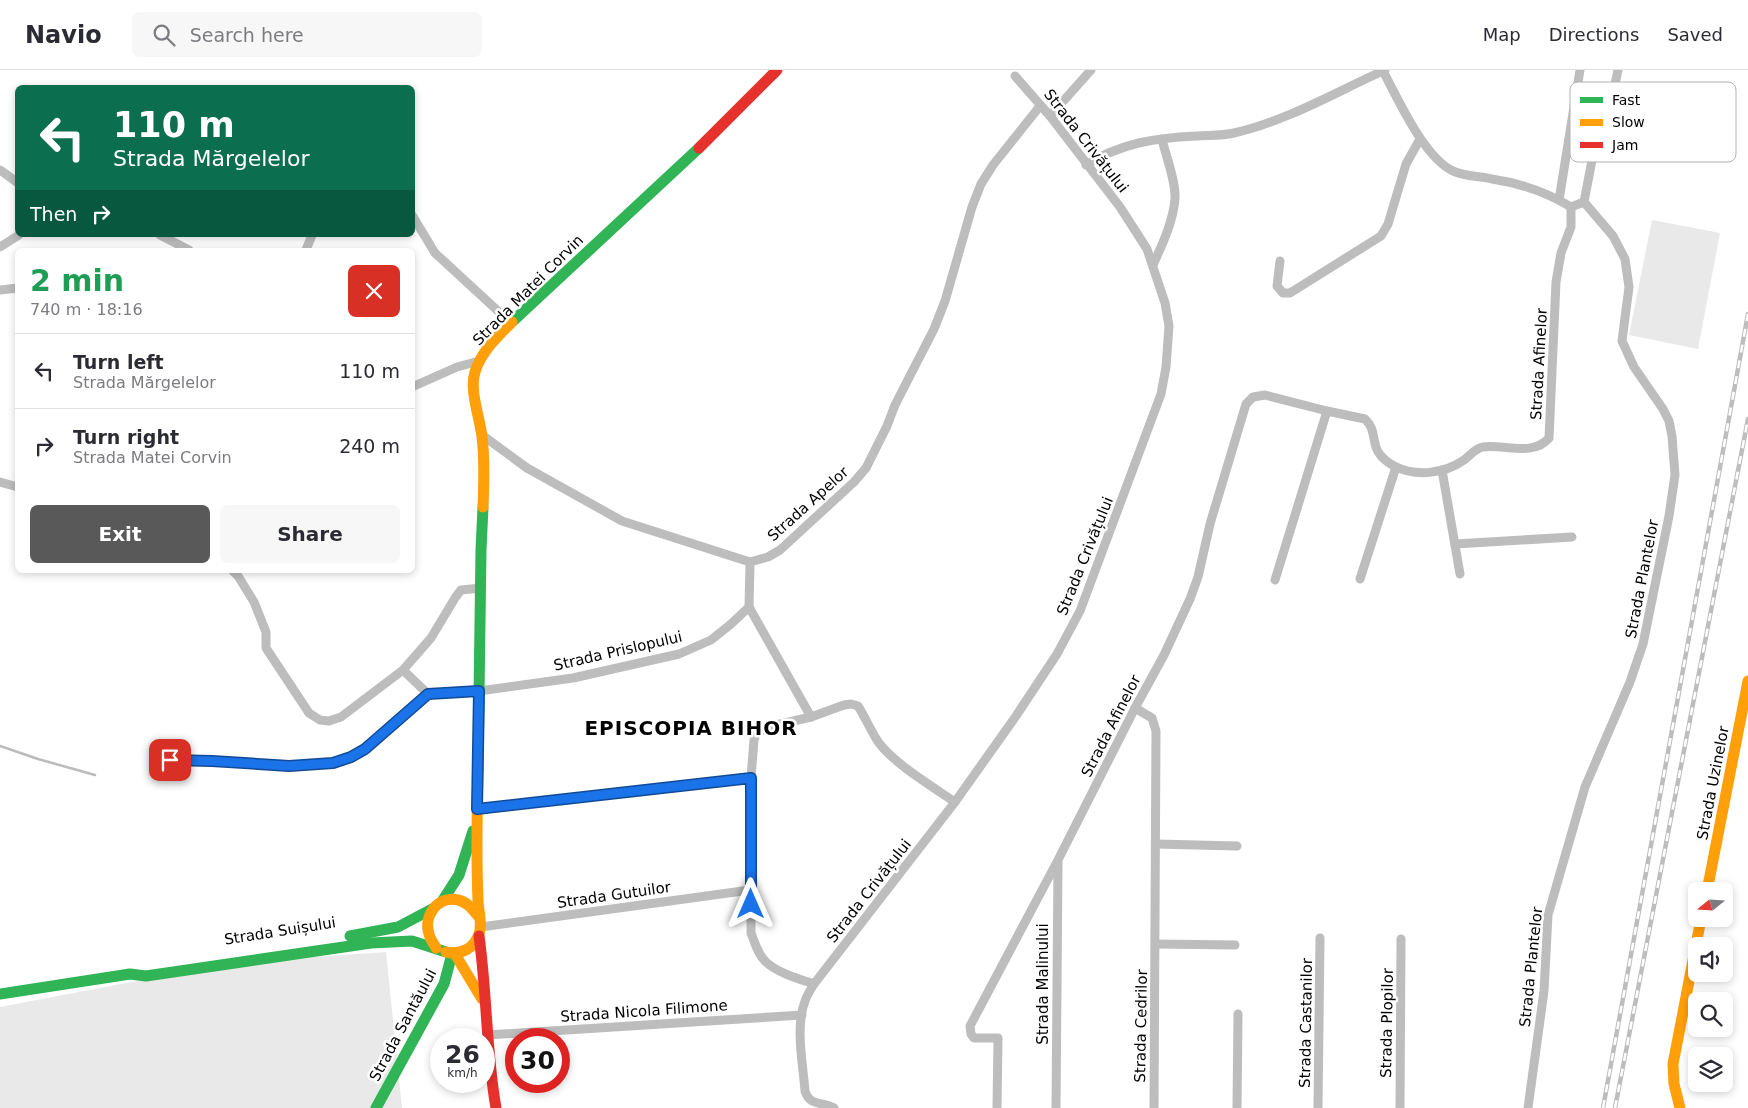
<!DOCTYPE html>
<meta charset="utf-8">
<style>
:root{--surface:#fff;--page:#f7f7f7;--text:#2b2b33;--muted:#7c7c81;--line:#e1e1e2;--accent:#595959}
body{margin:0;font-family:"DejaVu Sans",sans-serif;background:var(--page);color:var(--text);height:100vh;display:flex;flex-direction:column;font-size:19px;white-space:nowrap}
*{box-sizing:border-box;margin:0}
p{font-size:16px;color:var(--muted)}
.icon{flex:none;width:28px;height:28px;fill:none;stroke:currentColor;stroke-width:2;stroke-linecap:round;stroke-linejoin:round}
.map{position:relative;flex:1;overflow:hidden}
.drawer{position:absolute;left:15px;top:178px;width:400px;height:325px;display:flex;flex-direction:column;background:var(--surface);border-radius:8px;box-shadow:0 2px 8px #0003}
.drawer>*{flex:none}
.top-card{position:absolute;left:15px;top:15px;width:400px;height:152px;border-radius:8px;box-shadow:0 2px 8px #0003;background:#0b6e4f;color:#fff;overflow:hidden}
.needle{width:32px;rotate:252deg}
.tools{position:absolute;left:1688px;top:812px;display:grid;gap:10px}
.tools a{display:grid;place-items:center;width:45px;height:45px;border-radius:8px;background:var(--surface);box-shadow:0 2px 8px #0003;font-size:25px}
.speed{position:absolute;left:430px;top:958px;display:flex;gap:10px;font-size:25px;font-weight:700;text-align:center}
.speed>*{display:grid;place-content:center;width:65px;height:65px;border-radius:50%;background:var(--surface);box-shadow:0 2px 8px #0003;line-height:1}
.speed small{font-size:12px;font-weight:400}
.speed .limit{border:8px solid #d22;background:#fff;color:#111}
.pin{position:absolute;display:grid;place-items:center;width:42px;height:42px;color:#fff;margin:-21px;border-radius:10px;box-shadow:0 2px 8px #0006}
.me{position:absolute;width:55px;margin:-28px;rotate:0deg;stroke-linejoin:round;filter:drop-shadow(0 0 4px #0008)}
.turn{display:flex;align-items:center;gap:18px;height:105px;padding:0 15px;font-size:22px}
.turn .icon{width:65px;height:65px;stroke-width:2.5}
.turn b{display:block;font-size:35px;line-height:42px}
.then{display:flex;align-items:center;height:48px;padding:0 15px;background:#0003;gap:10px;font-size:19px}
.round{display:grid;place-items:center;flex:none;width:52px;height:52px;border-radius:8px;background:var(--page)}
.overview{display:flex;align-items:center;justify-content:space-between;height:85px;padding:0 15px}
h1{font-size:30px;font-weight:700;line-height:38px;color:#1e9e55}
.button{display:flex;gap:10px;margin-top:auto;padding:10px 15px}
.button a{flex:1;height:58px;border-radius:8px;background:var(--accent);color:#fff;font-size:20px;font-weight:700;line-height:58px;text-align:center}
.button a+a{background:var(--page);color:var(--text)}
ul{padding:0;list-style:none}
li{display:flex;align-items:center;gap:15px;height:75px;padding:0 15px;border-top:1px solid var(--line)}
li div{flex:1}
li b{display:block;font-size:19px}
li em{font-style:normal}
header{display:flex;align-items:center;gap:30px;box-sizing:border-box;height:70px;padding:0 25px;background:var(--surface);border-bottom:1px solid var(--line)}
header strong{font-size:24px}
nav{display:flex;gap:28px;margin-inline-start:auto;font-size:18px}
.search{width:350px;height:45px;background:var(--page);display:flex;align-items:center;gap:12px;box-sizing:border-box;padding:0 18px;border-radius:8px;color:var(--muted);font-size:19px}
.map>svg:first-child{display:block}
.green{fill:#e9e9e9}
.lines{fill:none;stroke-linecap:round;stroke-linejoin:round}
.stream{stroke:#bbb;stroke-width:2.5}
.street{stroke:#bdbdbd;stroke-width:9}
.fast{stroke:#30b455;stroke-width:11}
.slow{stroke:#ff9f0a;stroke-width:11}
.jam{stroke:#e5322d;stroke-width:11}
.rail-casing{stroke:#bdbdbd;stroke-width:4.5}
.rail{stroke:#fff;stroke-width:2.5;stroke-dasharray:8;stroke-linecap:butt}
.route-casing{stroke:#114b97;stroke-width:12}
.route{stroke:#1a73e8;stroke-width:9}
.labels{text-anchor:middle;stroke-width:5;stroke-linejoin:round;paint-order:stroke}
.street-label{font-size:15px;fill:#000;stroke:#fff}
.district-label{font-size:20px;font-weight:bold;letter-spacing:1px;fill:#000;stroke:#fff}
.key{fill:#fff;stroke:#b2b2b2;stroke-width:1}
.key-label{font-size:14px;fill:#000}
</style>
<header>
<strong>Navio</strong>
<div class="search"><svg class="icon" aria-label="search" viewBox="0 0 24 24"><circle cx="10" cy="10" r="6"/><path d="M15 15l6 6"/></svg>Search here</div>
<nav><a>Map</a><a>Directions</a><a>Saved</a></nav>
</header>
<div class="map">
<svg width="1748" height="1038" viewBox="0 0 1748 1038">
<rect width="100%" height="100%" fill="#fff"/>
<g class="green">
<path d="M1652,150L1720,163L1698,279L1629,265Z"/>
<path d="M386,882L402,1038H0V937L152,908L270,890Z"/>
</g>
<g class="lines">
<path class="stream" d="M0,676L38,689L95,705"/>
<g class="street">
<path d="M1383,1C1398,29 1423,85 1451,100C1463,107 1480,106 1492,109C1519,113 1548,123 1571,137L1584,132"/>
<path d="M1050,46L1091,0"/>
<path d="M1086,95C1121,73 1155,68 1196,66C1208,65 1221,66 1234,63C1287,51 1336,22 1385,0"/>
<path d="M0,100L18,113"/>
<path d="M1559,130L1580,0"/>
<path d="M412,145L435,183L511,253"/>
<path d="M160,165L189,180"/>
<path d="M0,177L19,165"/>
<path d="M306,180L312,165"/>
<path d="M1280,191L1277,216L1283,223H1290L1381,166L1388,154L1406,94L1420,69"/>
<path d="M1153,195C1162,175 1173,152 1175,129C1176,111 1166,87 1162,69"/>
<path d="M0,220L18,218"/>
<path d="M412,317L457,297L479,291"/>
<path d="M482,365L527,398L622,451L750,492L768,487L780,480L854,412L866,398L887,356L895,335L934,259L945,231L972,137L981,114L993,95L1040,36"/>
<path d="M1442,400L1460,504"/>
<path d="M0,412L18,417"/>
<path d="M1455,474L1572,467"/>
<path d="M232,500L238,506L254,532L266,562V578L309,643L320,650L329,651L341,647L403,600L431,568L455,528L461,520L481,518"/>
<path d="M1360,509L1396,397"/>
<path d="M1275,510L1327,341"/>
<path d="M749,537L811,647"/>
<path d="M403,600L428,624"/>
<path d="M1135,638L1152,648L1156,661L1154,1038"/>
<path d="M170,690L212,691L289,696L333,693L351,687L365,679L428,624L479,621L573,608L679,584L711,570L731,554L749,537L750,492"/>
<path d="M477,739L751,708"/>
<path d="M1156,774L1237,776"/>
<path d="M481,857L750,820"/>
<path d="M1156,874L1235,875"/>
<path d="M814,914C799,909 778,903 766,892C758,885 755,873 751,863V708L754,670L756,664L767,657L811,647L844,635L851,634L858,636C865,647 870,659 877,670C890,691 933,717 955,732"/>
<path d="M488,965L802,945"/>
<path d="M834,1038C822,1031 810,1037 805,1021C803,994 795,957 805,931C807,925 811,919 814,914L955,732L1016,646L1057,584L1080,541L1161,324L1166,297L1169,256L1165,233L1147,179L1120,137L1050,46L1015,6"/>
<path d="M997,1038L998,968H974L971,964L970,956L1058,790L1135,638L1164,585L1190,529L1198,507L1210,454L1246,334L1253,327L1265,325L1327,341L1365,349C1381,364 1365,380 1394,396C1416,407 1444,404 1464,390C1470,386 1475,378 1483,377C1504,374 1533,387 1549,368L1556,212L1561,183L1571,157V137"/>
<path d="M1056,1038L1058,793"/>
<path d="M1237,1038L1238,944"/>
<path d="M1318,1038L1320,868"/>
<path d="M1400,1038L1401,869"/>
<path d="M1528,1038L1544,921L1548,845L1585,717L1630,612L1643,574L1669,446L1675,405L1672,366L1669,351L1663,339L1634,297L1622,271L1629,217L1625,189L1613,166L1584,132L1593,85L1614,19L1618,0"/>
</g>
<g class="fast">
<path d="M512,252L699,78"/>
<path d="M478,699L481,480L483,437"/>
<path d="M443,830L459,805L473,761"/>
<path d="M350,866L398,857L432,839"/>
<path d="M0,924L130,904L146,906L371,873L412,871L446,882"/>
<path d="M376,1038L444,914L452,884"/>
</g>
<g class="slow">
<path d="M483,437C484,413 485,390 482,367C480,348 469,320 475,302C481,282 497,267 512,252"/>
<path d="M1707,821L1748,611"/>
<path d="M436,878C434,874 430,869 429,864C423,846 438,825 458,830C468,832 473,840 479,847"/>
<path d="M446,882C461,885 474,879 479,864C483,853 478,841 478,830C476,786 477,743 478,699"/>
<path d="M455,884L482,929"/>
<path d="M1680,1038L1674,1014L1673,994L1701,849"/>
</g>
<g class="jam">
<path d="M699,78L777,0"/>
<path d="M479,866C487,923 486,981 496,1038"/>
</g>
<defs>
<g id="rail">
<path d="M1603,1038L1748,244"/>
<path d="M1615,1038L1748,349"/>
</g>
</defs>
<use href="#rail" class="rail-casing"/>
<use href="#rail" class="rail"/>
</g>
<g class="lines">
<defs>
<path id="route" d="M170,690L212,691L289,696L333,693L351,687L365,679L428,624L479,621L477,739L751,708V834"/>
</defs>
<use href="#route" class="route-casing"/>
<use href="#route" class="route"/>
</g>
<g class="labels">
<g class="street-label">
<text transform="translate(1086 71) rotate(52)" y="5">Strada Crivățului</text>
<text transform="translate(528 220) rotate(-45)" y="5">Strada Matei Corvin</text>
<text transform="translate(1539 294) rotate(-87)" y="5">Strada Afinelor</text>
<text transform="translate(808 434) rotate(-42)" y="5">Strada Apelor</text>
<text transform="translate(1085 486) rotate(-68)" y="5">Strada Crivățului</text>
<text transform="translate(1642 509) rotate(-79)" y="5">Strada Plantelor</text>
<text transform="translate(618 581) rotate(-13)" y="5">Strada Prislopului</text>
<text transform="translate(1111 656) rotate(-63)" y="5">Strada Afinelor</text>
<text transform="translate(1713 713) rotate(-79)" y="5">Strada Uzinelor</text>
<text transform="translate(869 821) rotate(-52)" y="5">Strada Crivățului</text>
<text transform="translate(614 825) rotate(-8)" y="5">Strada Gutuilor</text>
<text transform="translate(280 861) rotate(-9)" y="5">Strada Suișului</text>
<text transform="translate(1531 897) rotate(-84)" y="5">Strada Plantelor</text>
<text transform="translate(1043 914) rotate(-90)" y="5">Strada Malinului</text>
<text transform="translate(644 941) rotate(-4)" y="5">Strada Nicola Filimone</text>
<text transform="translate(1306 953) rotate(-89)" y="5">Strada Castanilor</text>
<text transform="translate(1387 953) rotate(-89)" y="5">Strada Plopilor</text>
<text transform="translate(403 955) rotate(-62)" y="5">Strada Santăului</text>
<text transform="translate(1141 956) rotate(-89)" y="5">Strada Cedrilor</text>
</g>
<g class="district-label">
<text x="691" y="665">EPISCOPIA BIHOR</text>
</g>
</g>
<rect x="1570" y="12" width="166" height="80" rx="8" class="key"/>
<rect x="1580" y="27" width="23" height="6" fill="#30b455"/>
<rect x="1580" y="49" width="23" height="7" fill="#ff9f0a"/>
<rect x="1580" y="72" width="23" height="6" fill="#e5322d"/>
<g class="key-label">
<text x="1612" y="35">Fast</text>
<text x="1612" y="57">Slow</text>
<text x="1612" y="80">Jam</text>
</g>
</svg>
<div class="tools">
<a><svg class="needle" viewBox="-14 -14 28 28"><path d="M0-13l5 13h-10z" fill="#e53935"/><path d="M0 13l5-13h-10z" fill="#7c7c81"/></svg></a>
<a><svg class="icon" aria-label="sound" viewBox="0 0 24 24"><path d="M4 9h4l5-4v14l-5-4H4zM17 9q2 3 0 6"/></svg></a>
<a><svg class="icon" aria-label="search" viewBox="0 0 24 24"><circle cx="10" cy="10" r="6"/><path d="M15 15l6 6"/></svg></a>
<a><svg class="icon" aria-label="layers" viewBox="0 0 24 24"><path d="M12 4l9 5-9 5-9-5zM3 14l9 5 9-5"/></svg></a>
</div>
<div class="speed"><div>26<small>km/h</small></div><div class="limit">30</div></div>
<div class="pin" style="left:170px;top:690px;background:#d93025"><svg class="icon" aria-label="arrive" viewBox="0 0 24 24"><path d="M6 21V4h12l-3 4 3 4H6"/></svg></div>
<svg class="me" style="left:751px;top:834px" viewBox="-20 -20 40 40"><path d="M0-17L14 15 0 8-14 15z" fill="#1a73e8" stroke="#fff" stroke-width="4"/></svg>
<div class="top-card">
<div class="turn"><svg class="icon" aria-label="left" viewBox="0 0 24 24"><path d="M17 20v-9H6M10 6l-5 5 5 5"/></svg><div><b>110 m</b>Strada Mărgelelor</div></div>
<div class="then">Then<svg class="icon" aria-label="right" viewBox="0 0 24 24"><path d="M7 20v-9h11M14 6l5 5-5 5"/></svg></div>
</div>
<section class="drawer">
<div class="overview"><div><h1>2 min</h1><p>740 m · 18:16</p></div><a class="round" style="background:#d93025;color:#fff"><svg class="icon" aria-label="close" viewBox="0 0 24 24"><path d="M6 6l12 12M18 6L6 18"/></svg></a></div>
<ul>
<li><svg class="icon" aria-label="left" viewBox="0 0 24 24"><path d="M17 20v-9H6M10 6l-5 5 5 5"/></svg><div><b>Turn left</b><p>Strada Mărgelelor</p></div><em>110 m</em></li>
<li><svg class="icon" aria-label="right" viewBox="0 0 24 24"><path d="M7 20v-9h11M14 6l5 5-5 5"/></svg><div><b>Turn right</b><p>Strada Matei Corvin</p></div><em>240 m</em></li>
</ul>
<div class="button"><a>Exit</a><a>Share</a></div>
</section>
</div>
